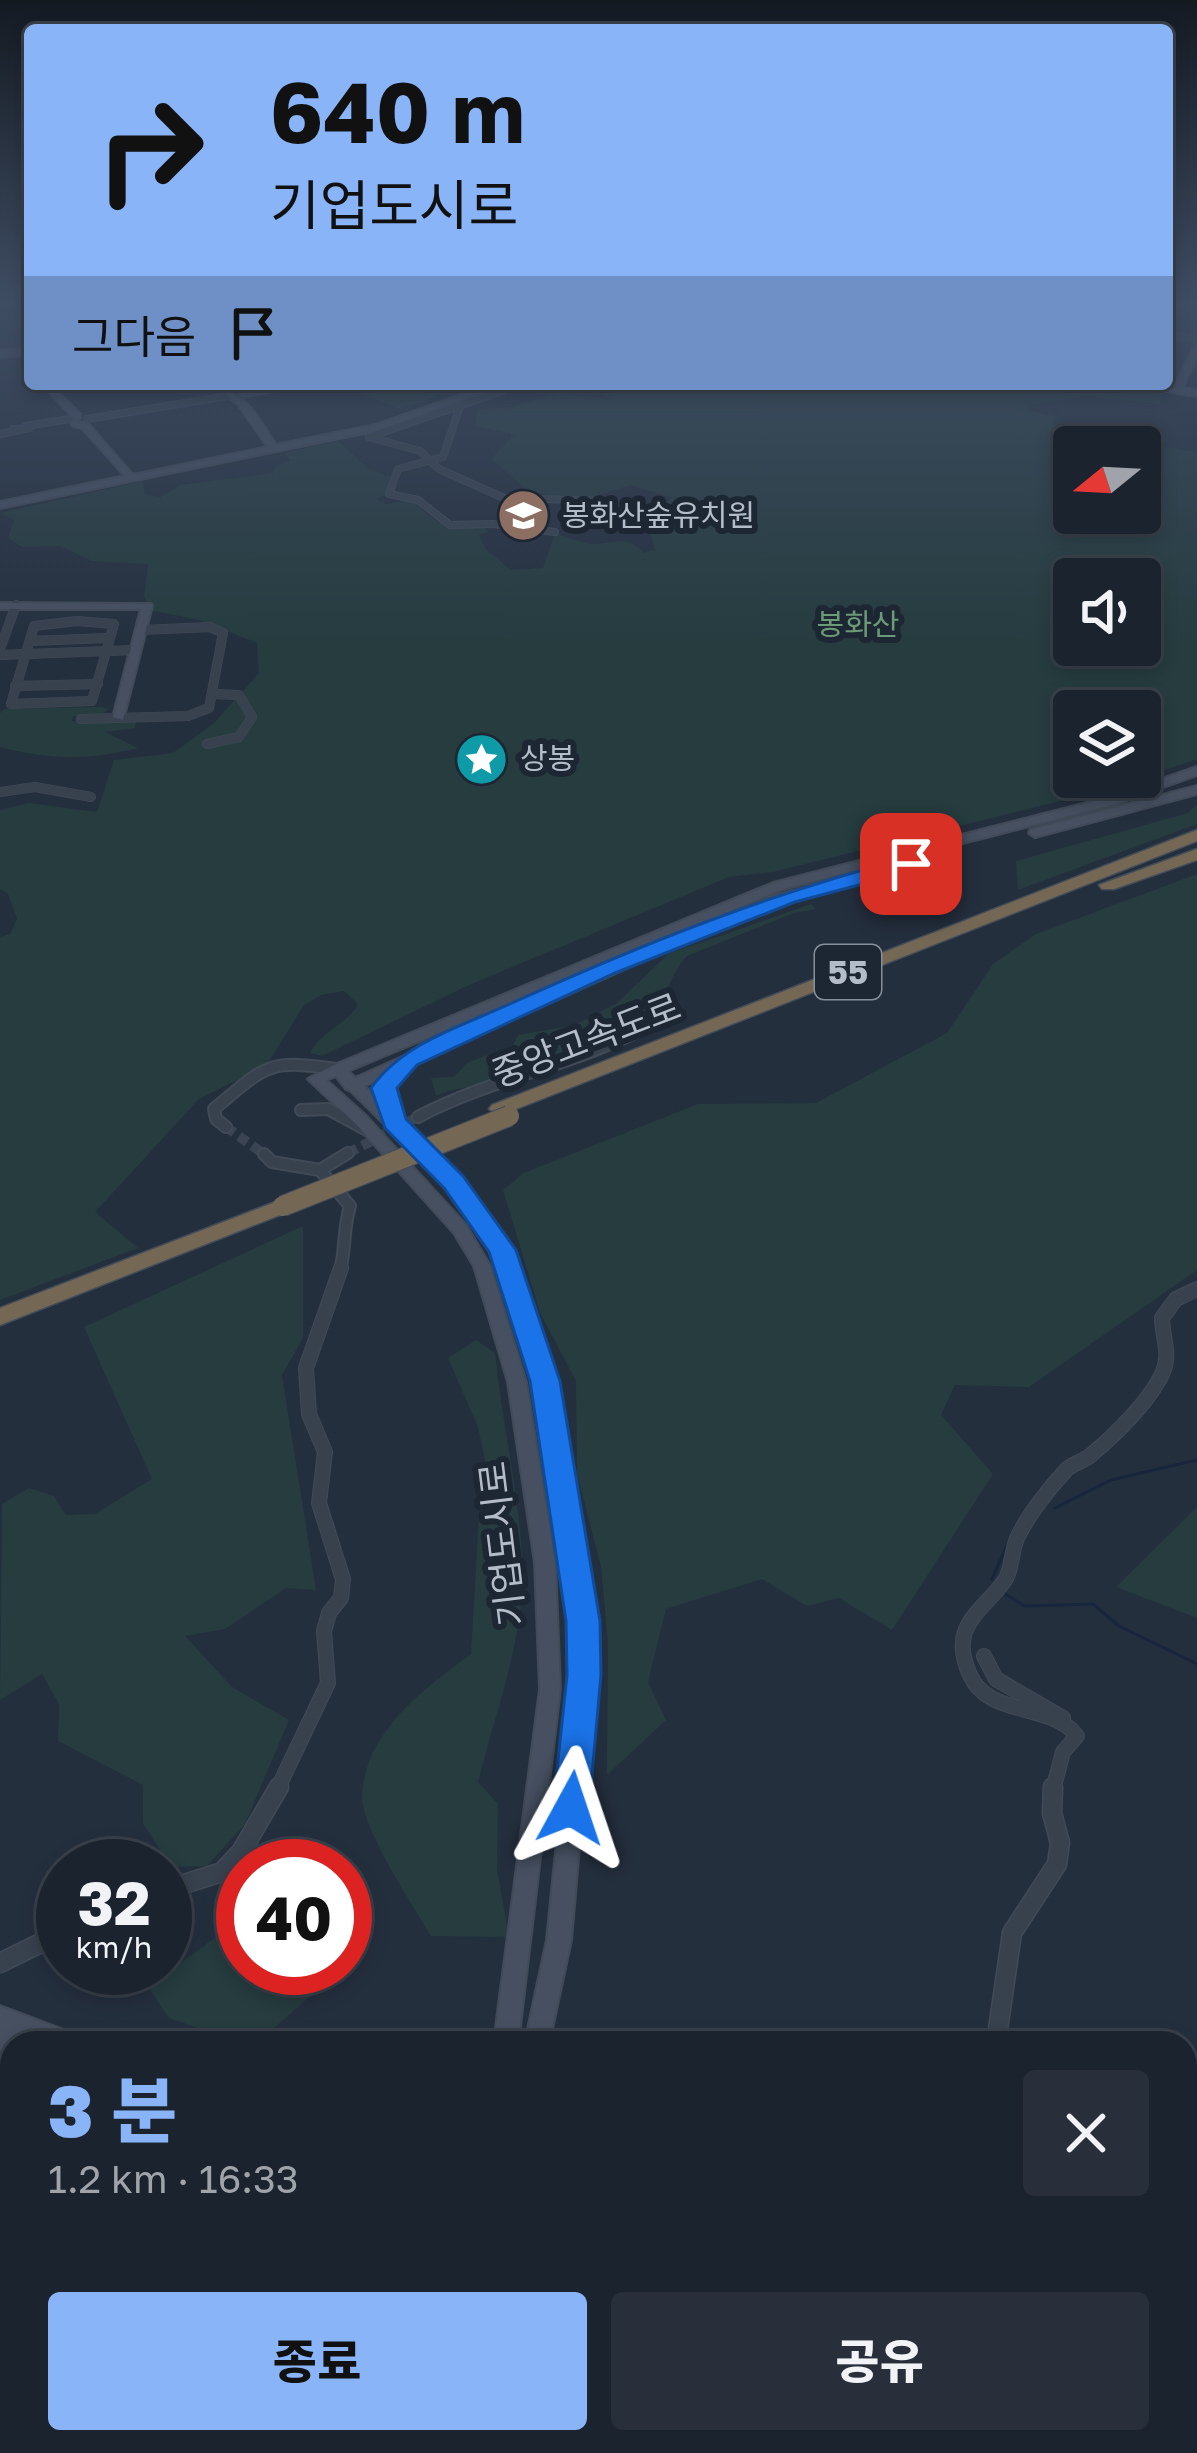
<!DOCTYPE html>
<html lang="ko">
<meta charset="utf-8">
<style>
:root{--surface:#1b232e;--page:#282f3a;--text:#f1f3f6;--muted:#a0a4aa;--line:#39404a;--accent:#8ab4f8}
body{margin:0;font-family:"Golos Text","Noto Sans KR",sans-serif;background:var(--page);color:var(--text);height:100vh;display:flex;flex-direction:column;font-size:45px;white-space:nowrap}
*{box-sizing:border-box;margin:0}
p{font-size:39px;color:var(--muted)}
.icon{flex:none;width:66px;height:66px;fill:none;stroke:currentColor;stroke-width:2;stroke-linecap:round;stroke-linejoin:round}
.map{position:relative;flex:1;overflow:hidden}
.drawer{position:absolute;left:0px;top:2031px;width:1197px;height:423px;display:flex;flex-direction:column;background:var(--surface);border-radius:36px 36px 0 0;box-shadow:0 6px 18px #0003,0 0 0 3px var(--line)}
.drawer>*{flex:none}
.hud{position:absolute;left:24px;top:24px;width:1149px;height:366px;border-radius:12px;box-shadow:0 6px 18px #0003,0 0 0 3px var(--line);background:#8ab4f8;color:#111;overflow:hidden}
.needle{width:78px;rotate:252deg}
.buttons{position:absolute;left:1053px;top:426px;display:grid;gap:24px}
.buttons a{display:grid;place-items:center;width:108px;height:108px;border-radius:12px;background:var(--surface);box-shadow:0 6px 18px #0003,0 0 0 3px var(--line);font-size:60px}
.speed{position:absolute;left:36px;top:1839px;display:flex;gap:24px;font-size:60px;font-weight:700;text-align:center}
.speed>*{display:grid;place-content:center;width:156px;height:156px;border-radius:50%;background:var(--surface);box-shadow:0 6px 18px #0003,0 0 0 3px var(--line);line-height:1}
.speed small{font-size:30px;font-weight:400}
.speed .limit{border:18px solid #d22;background:#fff;color:#111}
.pin{position:absolute;display:grid;place-items:center;width:102px;height:102px;color:#fff;margin:-51px;border-radius:24px;box-shadow:0 6px 18px #0006}
.me{position:absolute;width:132px;margin:-66px;rotate:5deg;stroke-linejoin:round;filter:drop-shadow(0 0 9px #0008)}
.turn{display:flex;align-items:center;gap:42px;height:252px;padding:0 48px;font-size:54px}
.turn .icon{width:156px;height:156px;stroke-width:2.5}
.turn b{display:block;font-size:84px;line-height:102px}
.then{display:flex;align-items:center;height:114px;padding:0 48px;background:#0003;gap:24px;font-size:45px}
.round{display:grid;place-items:center;flex:none;width:126px;height:126px;border-radius:12px;background:var(--page)}
.headline{display:flex;align-items:center;justify-content:space-between;height:204px;padding:0 48px}
h1{font-size:72px;font-weight:800;line-height:90px;color:var(--accent)}
.cta{display:flex;gap:24px;margin-top:auto;padding:24px 48px}
.cta a{flex:1;height:138px;border-radius:12px;background:var(--accent);color:#111;font-size:48px;font-weight:800;line-height:138px;text-align:center}
.cta a+a{background:var(--page);color:var(--text)}
.map>svg:first-child{display:block}
.green{fill:#263c3f;fill-rule:evenodd}
.lines{fill:none;stroke-linecap:round;stroke-linejoin:round}
.stream{stroke:#17263c;stroke-width:3}
.river{fill:#17263c;fill-rule:evenodd}
.street-tunnel{stroke:#3a4453;stroke-width:10;stroke-dasharray:10 6;stroke-linecap:butt}
.street-far4-casing{stroke:#414a57;stroke-width:8}
.street-far3-casing{stroke:#414a57;stroke-width:10}
.street-far2-casing{stroke:#414a57;stroke-width:14}
.street-far1-casing{stroke:#414a57;stroke-width:16}
.street-casing{stroke:#414a57;stroke-width:21}
.secondary-casing{stroke:#414a57;stroke-width:4}
.highway-casing{stroke:#434c59;stroke-width:3}
.street-far4{stroke:#38414e;stroke-width:6}
.street-far3{stroke:#38414e;stroke-width:9}
.street-far2{stroke:#38414e;stroke-width:10}
.street-far1{stroke:#38414e;stroke-width:14}
.street{stroke:#38414e;stroke-width:18}
.secondary{fill:#465061;fill-rule:evenodd}
.highway{fill:#746855;fill-rule:evenodd}
.highway-bridge-casing{stroke:#434c59;stroke-width:22;stroke-linecap:butt}
.highway-bridge{stroke:#746855;stroke-width:20}
.route{fill:#1a73e8;stroke:#114b97;stroke-width:3}
.labels{text-anchor:middle;stroke-width:12;stroke-linejoin:round;paint-order:stroke}
.far-poi-label{font-size:30px;fill:#b4bcc9;stroke:#1d2633;text-anchor:start}
.far-park-label{font-size:30px;fill:#6b9a76;stroke:#1d2633}
.shield{fill:#1d2633;stroke:#878f9c;stroke-width:3}
.shield-label{font-size:33px;font-weight:bold;fill:#b4bcc9}
.street-label{font-size:36px;fill:#b4bcc9;stroke:#1d2633}
</style>
<div class="map">
<svg width="1197" height="2453" viewBox="0 0 1197 2453">
<rect width="100%" height="100%" fill="#242f3e"/>
<g class="green">
<path d="M358,384H445L458,389L401,409L347,388Z"/>
<path d="M585,384H841L835,388C867,396 897,387 929,384C983,380 1116,377 1164,393L1160,404L1086,396L1031,405L1028,410L1056,417L1052,424L1058,431L1197,452V759L1105,790L773,872L729,877L469,985L322,1056L310,1053C322,1030 346,1026 358,1004L344,991L321,995L304,1005L266,1066L199,1099L95,1212L138,1248L0,1300V937L10,934L17,919L8,894L0,889V810L29,803L97,812L114,760L173,753L214,723L259,673L257,643L199,620L150,610L144,596L148,564L92,561L60,546L22,547L8,538L14,520L1,513L143,481L145,495L161,497L181,485L273,473L276,466L290,461L284,453L338,441L370,470L392,477L388,493L376,499L386,504C426,496 409,506 439,522C451,528 468,524 481,524L488,532L479,534L485,548L511,570L543,568L555,534C567,537 584,544 596,544C615,543 629,535 643,553L655,550L649,527L634,522L673,498L631,485L592,497L562,499L527,490L491,459L514,435L476,426L477,409L512,407L559,393L613,400ZM1074,447H1140V513H1074ZM1074,579H1140V645H1074ZM1074,711H1140V777H1074Z"/>
<path d="M101,707L109,709L100,715L74,716L71,721H136L135,728L105,732L138,748C84,761 53,760 0,747V713L5,709Z"/>
<path d="M1197,804V824L1018,890L1016,861L1188,813Z"/>
<path d="M1197,874V1270L1029,1387L955,1385L941,1415L993,1474L892,1630L839,1598L807,1606L762,1579L666,1609L648,1682L666,1720L607,1775L608,1643L601,1567L577,1473L576,1381L540,1313L503,1190L524,1173L698,1104L816,1103L947,1033L993,964L1036,934Z"/>
<path d="M811,904L816,909L794,913L687,956C666,978 664,1014 637,1032C607,1052 566,1057 532,1066C517,1070 503,1078 489,1083C471,1088 454,1087 436,1096L431,1078L454,1077L467,1063L513,1045L518,1035L575,1025L617,1003L668,954Z"/>
<path d="M303,1226V1338L282,1375L316,1590L286,1588L225,1629L185,1636L232,1687L289,1720L245,1824L207,1866L171,1867L143,1823V1785L58,1741L59,1704L42,1674L0,1700L2,1504L29,1488L54,1496L66,1515L95,1514L152,1479L84,1327Z"/>
<path d="M476,1340L495,1353C502,1420 518,1490 522,1556C527,1634 496,1708 478,1782L498,1804L497,1868L509,1937L431,1936C414,1907 361,1827 362,1796C365,1731 424,1689 471,1654L479,1515L491,1488L478,1427L448,1358Z"/>
<path d="M1197,1507V1618L1116,1587Z"/>
<path d="M243,1917V1968H325L332,1977L257,2043H240L169,2018L148,1987Z"/>
</g>
<g class="lines">
<g class="stream">
<path d="M1055,1508L1111,1480L1197,1460"/>
<path d="M992,1579L1016,1525"/>
<path d="M1004,1593L1024,1606L1093,1604L1119,1626L1197,1664"/>
</g>
<g class="river">
<path d="M0,2079L12,2082V2106L0,2103Z"/>
<path d="M796,2442H922L915,2453H802Z"/>
</g>
<g class="street-tunnel">
<path d="M226,1127L264,1154"/>
<path d="M348,1153L418,1117"/>
</g>
<defs>
<g id="street-far4">
<path d="M1167,335L1197,338"/>
<path d="M460,406L443,457L398,469L389,494L418,500L450,525L493,524L555,532"/>
<path d="M87,419L228,396"/>
<path d="M26,426L70,419"/>
<path d="M1,434L29,428L13,429"/>
<path d="M369,437L420,451L439,469L504,498L604,501"/>
<path d="M369,437L522,384"/>
</g>
<g id="street-far3">
<path d="M77,621L114,624L92,701L11,704L34,626Z"/>
<path d="M30,641L109,638"/>
<path d="M0,649L16,605"/>
<path d="M0,655L135,650"/>
<path d="M15,686L98,684"/>
<path d="M81,719L188,716L209,708L223,633L210,627L141,630"/>
<path d="M207,744L239,737L252,717L239,695L212,694"/>
<path d="M0,792L35,787L91,797"/>
</g>
<g id="street-far2">
<path d="M301,1110L328,1109L367,1130"/>
<path d="M418,1117C493,1077 578,1065 652,1024"/>
<path d="M226,1127L216,1119L214,1109C267,1065 267,1059 337,1069"/>
<path d="M264,1154L272,1162L320,1170"/>
<path d="M340,1271C346,1247 343,1229 350,1206L320,1170L348,1153"/>
</g>
<g id="street-far1">
<path d="M984,1656L996,1679L1063,1718"/>
<path d="M277,1790L328,1683L324,1631L329,1613L341,1598L343,1579L319,1503L325,1452L309,1414L306,1368L341,1268"/>
<path d="M1053,1790L1063,1752L1077,1736C1051,1702 989,1718 970,1675C947,1625 983,1612 1005,1580C1013,1568 1011,1549 1018,1536C1029,1514 1050,1487 1067,1469C1074,1463 1084,1461 1091,1455C1115,1435 1150,1401 1163,1372C1171,1353 1162,1337 1162,1318L1176,1299L1197,1289"/>
</g>
<g id="street">
<path d="M165,1890L222,1872L241,1852L279,1787"/>
<path d="M0,1963L63,1932"/>
<path d="M996,2043L1012,1933L1057,1864L1060,1843L1052,1813L1053,1787"/>
<path d="M1185,2118L1197,2113"/>
<path d="M1057,2442V2453"/>
</g>
<g id="secondary">
<path d="M1167,303L1197,306V310L1167,307Z"/>
<path d="M1197,346V358L1182,388L1197,390V396L1125,384L1174,387L1193,349Z"/>
<path d="M30,348V354L0,357V351Z"/>
<path d="M41,384H50L80,414V418H74Z"/>
<path d="M287,384H307L244,397L240,394Z"/>
<path d="M492,384H504L378,430L0,508V502L125,476L82,428L72,425V421L88,424L133,475L268,447L239,405L227,396V392C250,398 262,426 276,445L376,425Z"/>
<path d="M0,603L151,604L152,606L123,720L113,717L141,609H0Z"/>
<path d="M1197,767V775L1115,804L783,889L348,1071L355,1078L717,917L782,894L924,856H934L936,859L934,862L792,900L727,923L364,1086L460,1178L508,1246L554,1381L593,1621L594,1675L571,1940L549,2043H525L547,1940L574,1675L573,1621L536,1381L494,1251L448,1186L351,1091L346,1089L336,1076L326,1080L366,1116L466,1225L490,1266L526,1382L555,1563L560,1689L518,2043H494L540,1689L535,1563L508,1382L474,1266L454,1233L356,1124L308,1079L332,1066L773,883L1107,798Z"/>
<path d="M1197,786V794L1035,837L1029,833L1030,830Z"/>
<path d="M0,2006L77,2035L81,2043H36L22,2038L24,2043H12V2055L0,2051Z"/>
<path d="M1185,2259L1197,2262V2311L1185,2308Z"/>
<path d="M379,2442H408L403,2453H374Z"/>
<path d="M412,2442H440L435,2453H407Z"/>
</g>
<g id="highway">
<path d="M1197,830V841L506,1113L499,1115L489,1109L492,1105Z"/>
<path d="M1197,849V860L1114,889H1102L1099,885Z"/>
<path d="M283,1199L293,1206L290,1211L0,1325V1308Z"/>
</g>
</defs>
<use href="#street-far4" class="street-far4-casing"/>
<use href="#street-far3" class="street-far3-casing"/>
<use href="#street-far2" class="street-far2-casing"/>
<use href="#street-far1" class="street-far1-casing"/>
<use href="#street" class="street-casing"/>
<use href="#secondary" class="secondary-casing"/>
<use href="#highway" class="highway-casing"/>
<use href="#street-far4" class="street-far4"/>
<use href="#street-far3" class="street-far3"/>
<use href="#street-far2" class="street-far2"/>
<use href="#street-far1" class="street-far1"/>
<use href="#street" class="street"/>
<use href="#secondary" class="secondary"/>
<use href="#highway" class="highway"/>
<defs>
<path id="highway-bridge" d="M283,1206L509,1116"/>
</defs>
<use href="#highway-bridge" class="highway-bridge-casing"/>
<use href="#highway-bridge" class="highway-bridge"/>
</g>
<linearGradient id="sky" x2="0" y2="1"><stop stop-color="#141a22"/><stop offset="0.47" stop-color="#3f4d63"/><stop offset="1" stop-color="#3f4d63" stop-opacity="0"/></linearGradient>
<rect width="1197" height="645" fill="url(#sky)"/>
<path class="route" d="M911,857L919,859V869L795,902L615,973L417,1065L397,1088L406,1119L463,1176L516,1250L560,1381L600,1621L601,1675L589,1808L584,1819L571,1824L558,1819L553,1808L567,1675L566,1621L530,1381L489,1252L444,1188L385,1128L371,1088C404,1042 462,1026 512,1003C642,944 773,892 911,857Z"/>
<defs>
<symbol id="school-disc" viewBox="-11 -11 22 22"><circle r="9.5" fill="#8d6e63" stroke="#1d2633"/><path d="M0-5L7-2L0 1L-7-2ZM-4 1L0 2.5L4 1V4Q0 6-4 4Z" fill="#fff"/></symbol>
<symbol id="sight-disc" viewBox="-11 -11 22 22"><circle r="9.5" fill="#0f9aa8" stroke="#1d2633"/><path d="M0-6L1.8-2.2L6-1.7L2.9 1.2L3.7 5.4L0 3.3L-3.7 5.4L-2.9 1.2L-6-1.7L-1.8-2.2Z" fill="#fff"/></symbol>
</defs>
<g fill-rule="evenodd">
<use href="#school-disc" x="494" y="486" width="59" height="59"/>
<use href="#sight-disc" x="452" y="730" width="59" height="59"/>
</g>
<g class="labels">
<g class="far-poi-label">
<text x="562" y="526">봉화산숲유치원</text>
<text x="520" y="769">상봉</text>
</g>
<g class="far-park-label">
<text x="858" y="635">봉화산</text>
</g>
<rect class="shield" x="815" y="945" width="66" height="54" rx="9"/>
<g class="shield-label">
<text x="848" y="984">55</text>
</g>
<g class="street-label">
<text transform="translate(586 1040) rotate(-21)" y="13">중앙고속도로</text>
<text transform="translate(502 1544) rotate(-97)" y="13">기업도시로</text>
</g>
</g>
</svg>
<div class="buttons">
<a><svg class="needle" viewBox="-14 -14 28 28"><path d="M0-13l5 13h-10z" fill="#e53935"/><path d="M0 13l5-13h-10z" fill="#a0a4aa"/></svg></a>
<a><svg class="icon" aria-label="sound" viewBox="0 0 24 24"><path d="M4 9h4l5-4v14l-5-4H4zM17 9q2 3 0 6"/></svg></a>
<a><svg class="icon" aria-label="layers" viewBox="0 0 24 24"><path d="M12 4l9 5-9 5-9-5zM3 14l9 5 9-5"/></svg></a>
</div>
<div class="speed"><div>32<small>km/h</small></div><div class="limit">40</div></div>
<div class="pin" style="left:911px;top:864px;background:#d93025"><svg class="icon" aria-label="arrive" viewBox="0 0 24 24"><path d="M6 21V4h12l-3 4 3 4H6"/></svg></div>
<svg class="me" style="left:571px;top:1808px" viewBox="-20 -20 40 40"><path d="M0-17L14 15 0 8-14 15z" fill="#1a73e8" stroke="#fff" stroke-width="4"/></svg>
<div class="hud">
<div class="turn"><svg class="icon" aria-label="right" viewBox="0 0 24 24"><path d="M7 20v-9h11M14 6l5 5-5 5"/></svg><div><b>640 m</b>기업도시로</div></div>
<div class="then">그다음<svg class="icon" aria-label="arrive" viewBox="0 0 24 24"><path d="M6 21V4h12l-3 4 3 4H6"/></svg></div>
</div>
<section class="drawer">
<div class="headline"><div><h1>3 분</h1><p>1.2 km · 16:33</p></div><a class="round"><svg class="icon" aria-label="close" viewBox="0 0 24 24"><path d="M6 6l12 12M18 6L6 18"/></svg></a></div>
<div class="cta"><a>종료</a><a>공유</a></div>
</section>
</div>
